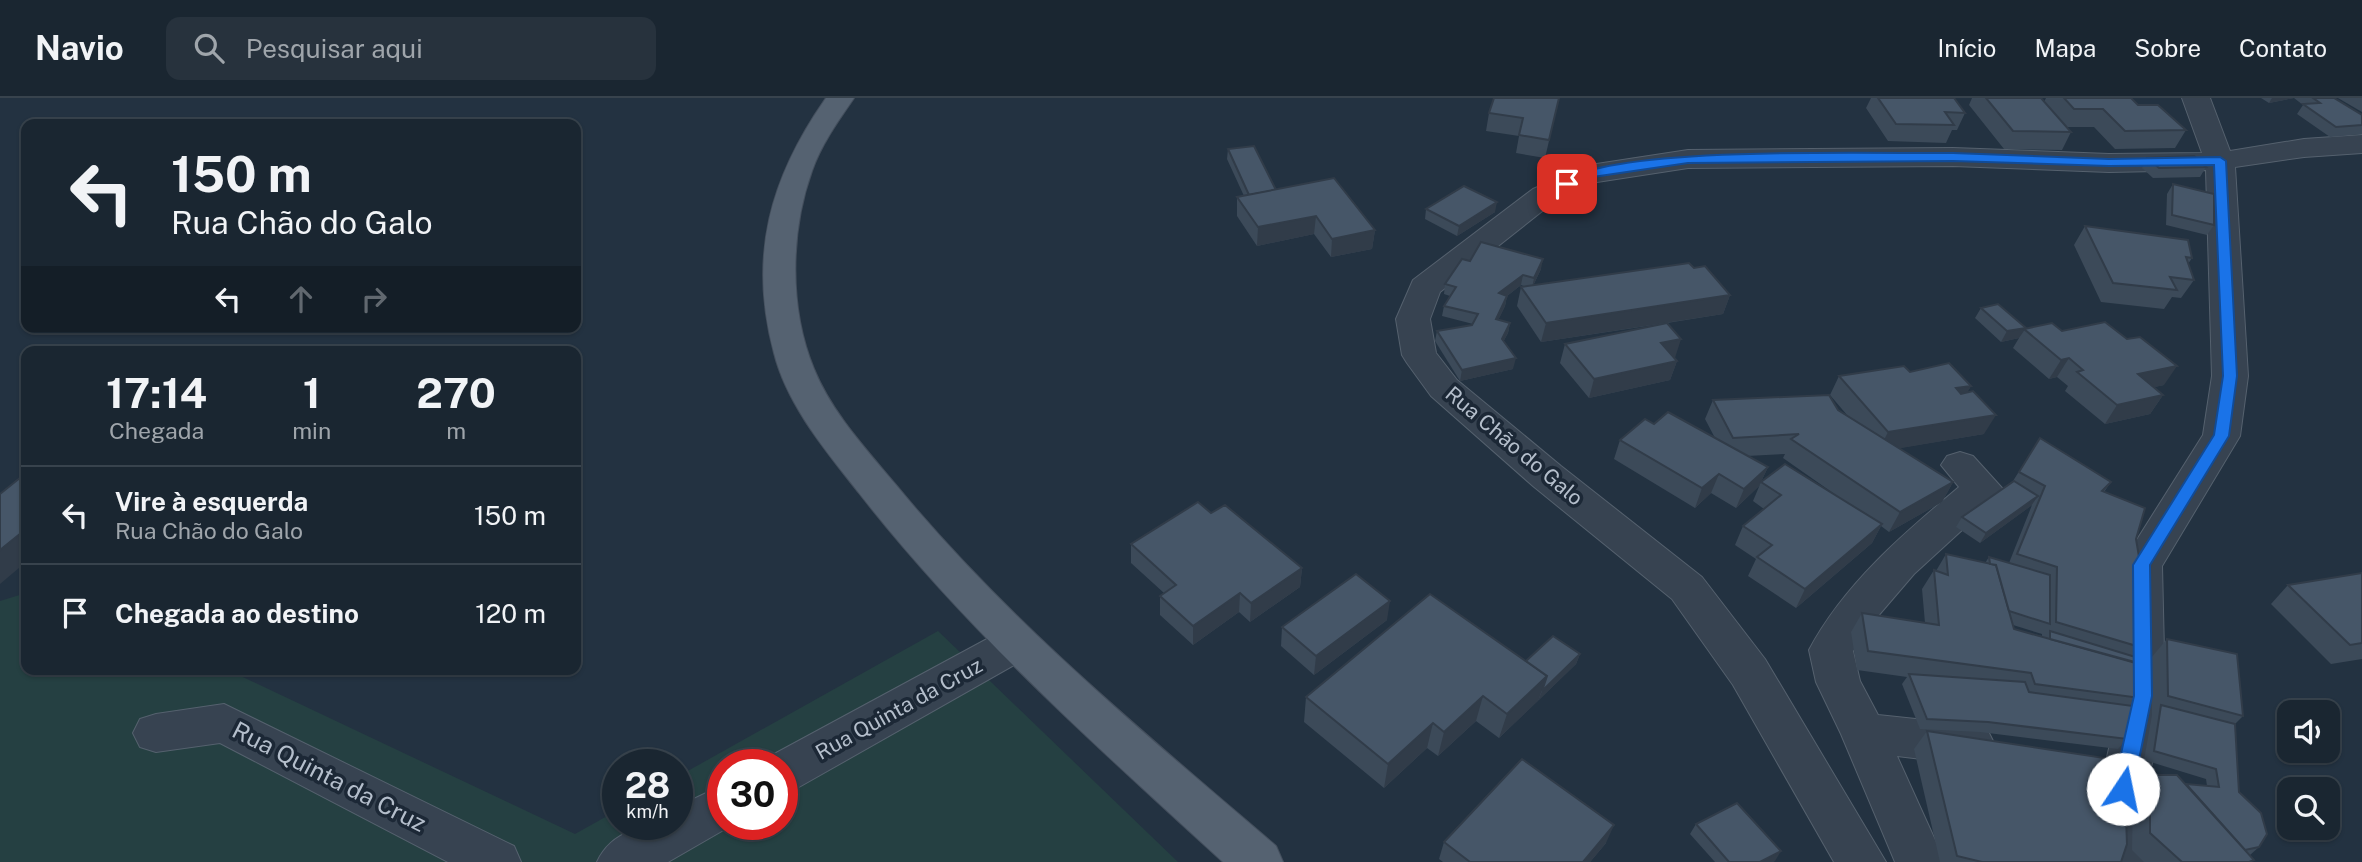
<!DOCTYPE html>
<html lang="pt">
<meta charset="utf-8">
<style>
:root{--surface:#1a2631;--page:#27323d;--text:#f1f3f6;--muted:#9fa5ab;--line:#38434d}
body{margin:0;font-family:"Public Sans",sans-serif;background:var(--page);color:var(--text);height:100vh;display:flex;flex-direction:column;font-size:26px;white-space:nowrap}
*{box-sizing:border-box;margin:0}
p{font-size:23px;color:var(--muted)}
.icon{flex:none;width:38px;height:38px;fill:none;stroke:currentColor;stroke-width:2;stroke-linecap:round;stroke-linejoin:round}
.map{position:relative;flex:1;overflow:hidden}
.sheet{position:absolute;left:21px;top:248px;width:560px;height:329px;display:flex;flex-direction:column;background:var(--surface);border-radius:14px;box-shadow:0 2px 5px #0004,0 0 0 2px var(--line)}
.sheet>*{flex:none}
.hud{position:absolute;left:21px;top:21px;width:560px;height:214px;border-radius:14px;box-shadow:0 2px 5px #0004,0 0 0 2px var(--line);background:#1a2631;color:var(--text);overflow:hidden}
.tools{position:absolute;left:2277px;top:602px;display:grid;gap:14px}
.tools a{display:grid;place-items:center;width:63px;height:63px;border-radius:14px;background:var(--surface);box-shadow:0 2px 5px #0004,0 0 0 2px var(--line);font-size:35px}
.speed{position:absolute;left:602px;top:651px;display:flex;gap:14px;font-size:35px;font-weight:700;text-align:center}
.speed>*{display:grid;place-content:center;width:91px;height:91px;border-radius:50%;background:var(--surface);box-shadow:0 2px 5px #0004,0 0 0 2px var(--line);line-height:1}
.speed small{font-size:18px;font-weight:400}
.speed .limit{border:10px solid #d22;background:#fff;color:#111}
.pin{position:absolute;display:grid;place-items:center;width:60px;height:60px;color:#fff;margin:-30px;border-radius:14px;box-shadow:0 4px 10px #0006}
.me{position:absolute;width:77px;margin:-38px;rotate:11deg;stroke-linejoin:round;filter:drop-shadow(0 0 5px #0008)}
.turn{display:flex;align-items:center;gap:24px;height:147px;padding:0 35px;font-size:32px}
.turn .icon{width:91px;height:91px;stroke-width:2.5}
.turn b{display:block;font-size:49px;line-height:60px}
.lanes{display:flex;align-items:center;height:66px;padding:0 35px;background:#0003;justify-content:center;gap:35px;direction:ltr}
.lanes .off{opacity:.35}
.eta{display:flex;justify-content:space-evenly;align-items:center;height:119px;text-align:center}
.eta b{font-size:42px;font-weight:700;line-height:49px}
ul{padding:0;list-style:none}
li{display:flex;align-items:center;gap:21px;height:98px;padding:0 35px;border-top:2px solid var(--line)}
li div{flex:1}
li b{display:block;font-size:26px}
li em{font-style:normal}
header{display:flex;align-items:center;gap:42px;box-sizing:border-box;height:98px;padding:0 35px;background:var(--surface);border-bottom:2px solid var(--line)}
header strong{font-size:33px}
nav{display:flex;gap:38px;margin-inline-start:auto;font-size:24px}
.search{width:490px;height:63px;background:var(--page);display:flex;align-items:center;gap:18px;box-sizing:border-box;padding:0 24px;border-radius:14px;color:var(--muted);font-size:26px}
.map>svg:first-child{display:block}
.green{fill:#254042;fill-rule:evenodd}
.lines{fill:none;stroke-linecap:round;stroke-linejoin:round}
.minor-casing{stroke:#55616e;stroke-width:2}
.major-casing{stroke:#444f5d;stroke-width:2}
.minor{fill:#374351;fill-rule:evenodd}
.major{fill:#556271;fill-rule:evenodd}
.wall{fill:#3c4a59;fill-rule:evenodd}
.shaded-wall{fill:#313c49}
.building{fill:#465668;stroke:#313c49;stroke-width:2}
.route{fill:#1a73e8;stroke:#114b97;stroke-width:2}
.labels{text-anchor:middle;stroke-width:7;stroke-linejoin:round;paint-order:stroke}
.street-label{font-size:21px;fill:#b4becb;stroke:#1c2836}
.near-street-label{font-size:24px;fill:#b4becb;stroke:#1c2836}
</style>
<header>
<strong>Navio</strong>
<div class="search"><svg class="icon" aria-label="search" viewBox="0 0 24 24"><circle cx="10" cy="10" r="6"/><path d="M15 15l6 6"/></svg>Pesquisar aqui</div>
<nav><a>Início</a><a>Mapa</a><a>Sobre</a><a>Contato</a></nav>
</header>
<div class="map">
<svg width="2362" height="764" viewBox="0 0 2362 764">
<rect width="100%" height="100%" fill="#233241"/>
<path class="green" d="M26,495V572H228L575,736L618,712V726H677V679L938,533L1178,764H0V503ZM723,667H782V726H723Z"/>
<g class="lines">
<defs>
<g id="minor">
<path d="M2182,0H2210L2230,53L2304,41L2362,37V55L2304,59L2235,69L2248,278L2240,338L2162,468L2165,598L2142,716L2144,764H2094V716L2121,598V467L2203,337L2212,278L2206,72L2109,74L1953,68L1688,70L1597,84L1555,103L1440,194L1430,221L1436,255L1457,282L1561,368L1702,479L1765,561L1886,764H1834L1733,587L1672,501L1533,388L1431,298L1407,265L1402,257L1396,221L1413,182L1533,91L1590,67L1688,52L1953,50L2109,56L2202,55Z"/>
<path d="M1960,354L1973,358L2002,390L1997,400L1914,476L1878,518L1853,553L1860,583L1878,617L1972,627L1988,633L1995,647L1988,661L1972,667L1897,658L1945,764H1895L1841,636L1816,584L1809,552C1844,486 1903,436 1959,389L1941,367L1947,358Z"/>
<path d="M1015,529L1030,534L1037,546L1030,558L799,689L782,695V667H762L765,661L1000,534Z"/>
<path d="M224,606L514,748L521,764H448L220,645L156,654L140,649L133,635L140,621L156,616Z"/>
<path d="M723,687V726H734L668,764H597C612,732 645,726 677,726V709Z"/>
</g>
<path id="major" d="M826,0H854C838,23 821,47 812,73C790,134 789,211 814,271C832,315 866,351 896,387C1007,522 1143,634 1276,748L1283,764H1223C1095,647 966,532 859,395C826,353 787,307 774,255C748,158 770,80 826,0Z"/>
</defs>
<use href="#minor" class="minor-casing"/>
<use href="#major" class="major-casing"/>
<use href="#minor" class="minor"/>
<use href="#major" class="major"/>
</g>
<g class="wall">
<path d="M1559,0L1545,60L1516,55L1519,38L1486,33L1489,15Z"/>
<path d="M1871,0H1954L1965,15L1957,32H1952L1946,45L1888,43L1866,10Z"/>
<path d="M1972,0H2041L2044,4L2046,0H2131L2138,7L2186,32L2175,50L2115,51L2094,29H2067L2071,34L2062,52L2004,51L1969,7Z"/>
<path d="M2261,0H2334L2362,17V36L2330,39L2297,16L2303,7L2294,0L2269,5Z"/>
<path d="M2338,0H2362V14Z"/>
<path d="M1228,51L1276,92L1375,132L1372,151L1331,159L1314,136L1257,148L1237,118V99L1244,98L1227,61Z"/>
<path d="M2148,60L2206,69L2200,79L2153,80L2142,70Z"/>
<path d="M2173,86L2214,127L2207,137L2166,127L2167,96Z"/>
<path d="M1426,111L1495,114L1457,138L1425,121Z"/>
<path d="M2085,128L2192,160L2188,166L2194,182L2181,200L2172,199L2164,211L2101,204L2074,147Z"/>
<path d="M1470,163L1541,171L1533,188L1694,170L1730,197L1723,216L1667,225L1675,260H1674L1677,263L1670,282L1589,300L1560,265L1565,246L1667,225L1541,244L1517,208L1521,189H1526L1521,187L1507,198L1505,208L1498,222L1510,225L1508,235L1503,244L1513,271L1460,283L1435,243L1437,233L1472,227L1473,226L1442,218L1444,208L1450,198L1444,196L1445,186Z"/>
<path d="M1981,210L2025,231L2062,233L2164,287L2154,289L2163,297L2150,316L2105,326L2065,293L2068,288L2057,279L2049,281L2013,250L2019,240L2001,244L1975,220Z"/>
<path d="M1910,274L1971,288L1967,294L1984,336L1899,350L1953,384L1942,404L1889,434L1881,428L1872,445L1796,510L1748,478L1756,461L1735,447L1743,428L1764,411L1753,403L1761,384L1843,402L1783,360L1785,356L1747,358L1768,369L1759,388L1736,410L1711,395L1695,410L1614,361L1620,342L1654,326L1715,340L1705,321L1713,302L1838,312L1847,317L1830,297L1839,278Z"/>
<path d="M2040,340L2111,384L2104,394L2136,441L2150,552L2142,561L2140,600L2133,608L2127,641L2118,651L1980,634L1920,631L1902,586L1907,579L1857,572L1851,534L1862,515L1925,525L1922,491L1934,472L1936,473L1946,456L1985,465L1989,459L2009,465L2032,407L1980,445L1956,429L1962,419L2013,383ZM2013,527L2042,536V538L2014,531Z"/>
<path d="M1211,415L1302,470L1300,489L1250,524L1239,514L1193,547L1160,517V498L1164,495L1131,465V446Z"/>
<path d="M2362,475V561L2331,566L2271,506L2288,487Z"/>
<path d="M1387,522L1314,577L1281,548L1282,529Z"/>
<path d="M2167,541L2243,618L2235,626L2239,694L2259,749L2250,757L2252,764H2144L2132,752L2133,695L2150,677L2186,686L2207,688L2206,681L2144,662L2152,617L2151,560Z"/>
<path d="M1580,556L1576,566L1499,640L1476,623L1438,658L1427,650L1384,690L1304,624L1306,599L1526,563Z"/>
<path d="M1927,633L2121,764H1940L1914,651Z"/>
<path d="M1696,726L1775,763L1772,764H1715L1690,736Z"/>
<path d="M1444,744L1606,745L1590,764H1443L1439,761Z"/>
</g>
<g class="shaded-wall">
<path d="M2272,0H2294L2269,5Z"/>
<path d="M1497,104L1495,114L1457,138L1459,128Z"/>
<path d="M1316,118L1314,136L1257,148L1258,129Z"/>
<path d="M1375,132L1372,151L1331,159L1332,141Z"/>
<path d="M1543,161L1541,171L1532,190L1534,180Z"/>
<path d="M1523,177L1521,187L1507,198L1505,208L1494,231L1499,195Z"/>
<path d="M1730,197L1723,216L1541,244L1546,225Z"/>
<path d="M1510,225L1508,235L1499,252L1502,241Z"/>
<path d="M2026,230L2019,240L2001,244L2007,233Z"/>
<path d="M1681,241L1675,260L1654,264L1661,245Z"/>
<path d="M1516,260L1513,271L1460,283L1462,272Z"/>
<path d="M2069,260L2057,279L2049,281L2061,262Z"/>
<path d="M1677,263L1670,282L1589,300L1594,281Z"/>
<path d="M2177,268L2164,287L2125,296L2138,276Z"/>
<path d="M1971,288L1960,307L1956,290Z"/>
<path d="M2163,297L2150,316L2105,326L2117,307Z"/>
<path d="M1996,317L1984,336L1878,354L1888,334Z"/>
<path d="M1768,369L1759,388L1736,410L1744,391Z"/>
<path d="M1719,376L1711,395L1695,410L1702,390Z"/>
<path d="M1953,384L1942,404L1889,434L1900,414Z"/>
<path d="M2038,398L2031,408L1980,445L1986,435Z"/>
<path d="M1882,426L1872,445L1796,510L1805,491Z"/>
<path d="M26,431V464L0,486V452Z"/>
<path d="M1302,470L1300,489L1250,524L1251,505Z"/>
<path d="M1240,495L1239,514L1193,547V528Z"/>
<path d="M1390,503L1387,522L1314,577L1316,558Z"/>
<path d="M1580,556L1576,566L1538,603L1542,593Z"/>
<path d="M1547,578L1538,603L1499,640L1507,616Z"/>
<path d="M1483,598L1476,623L1438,658L1444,634Z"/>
<path d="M1433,625L1427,650L1384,690L1388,666Z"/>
<path d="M1614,727L1606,745L1590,764H1583Z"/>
<path d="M1781,753L1775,763L1772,764H1760Z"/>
</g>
<g class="building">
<path d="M1494,0H1559L1549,42L1519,37L1523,20L1489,15Z"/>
<path d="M1878,0H1954L1965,15L1945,14L1954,27L1896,26Z"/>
<path d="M1986,0H2041L2071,34L2013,33Z"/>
<path d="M2064,0H2131L2138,7H2158L2186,32L2125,33L2103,11H2074Z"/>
<path d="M2313,0H2334L2362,17V27L2336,29L2303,6L2320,5Z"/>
<path d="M1254,48L1276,92L1249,97L1228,51Z"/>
<path d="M2194,58L2206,69L2159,70L2148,60Z"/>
<path d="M1334,80L1375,132L1332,141L1316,118L1258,129L1237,99Z"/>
<path d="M2173,86L2214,96V127L2172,117Z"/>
<path d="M1464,88L1497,104L1459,128L1426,111Z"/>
<path d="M2085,128L2188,142L2192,160L2186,159L2194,182L2170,179L2177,192L2113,185Z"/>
<path d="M1481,144L1543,161L1534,180L1523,177L1499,195L1507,198L1496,221L1510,225L1502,241L1516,260L1462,272L1437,233L1472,227L1478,216L1444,208L1456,189L1445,186L1462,161L1470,163Z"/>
<path d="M1689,165L1694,170L1705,168L1730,197L1546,225L1521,189Z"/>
<path d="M1998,206L2026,230L2007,233L1981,210Z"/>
<path d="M2105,224L2127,241L2140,239L2177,268L2138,276L2163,297L2117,307L2077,274L2083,272L2069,260L2061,262L2024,231L2052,225L2062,233Z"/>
<path d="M1667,225L1681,241L1661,245L1677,263L1594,281L1565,246Z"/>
<path d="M1949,265L1971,288L1956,290L1961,296L1973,293L1996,317L1888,334L1839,278L1904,268L1910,274Z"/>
<path d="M1829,297L1838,312L1953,384L1900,414L1791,341L1799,336L1733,340L1713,302Z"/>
<path d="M1668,314L1768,369L1744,391L1719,376L1702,390L1620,342L1645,321L1654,326Z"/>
<path d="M2040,340L2111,384L2102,393L2145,410L2136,441L2145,494L2150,552L2056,524L2057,469L2017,456L2045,388L2019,374Z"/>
<path d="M1785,366L1882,426L1805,491L1757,459L1772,447L1743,428L1781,397L1761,384Z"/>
<path d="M26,375V431L0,452V396Z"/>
<path d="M2014,383L2038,398L1986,435L1962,419Z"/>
<path d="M1198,404L1211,415L1225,407L1302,470L1251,505L1240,495L1193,528L1160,498L1176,487L1131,446Z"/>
<path d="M1946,456L1996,467L2014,531L2150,569L2140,600L2035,586L2031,575L1868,553L1862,515L1939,527L1934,472L1948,477Z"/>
<path d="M1989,459L2050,477V526L2009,513L1996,467L1990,466Z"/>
<path d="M2362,475V545L2350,547L2288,487Z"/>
<path d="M1356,476L1390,503L1316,558L1282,529Z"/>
<path d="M1430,496L1547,578L1507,616L1483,598L1444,634L1433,625L1388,666L1306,599Z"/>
<path d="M2050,533L2142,561V566L2050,541Z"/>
<path d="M1553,538L1580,556L1542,593L1547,578L1526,563Z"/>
<path d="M2167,541L2237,556L2243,618L2168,598Z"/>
<path d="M1909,576L2025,584L2029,594L2133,608L2127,641L1988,624L1927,621Z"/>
<path d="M2161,607L2235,626L2239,694L2261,715L2267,736L2259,749L2245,752L2186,686L2219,689L2216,671L2154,653Z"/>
<path d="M1927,633L2124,663L2127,746L2121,764H1982L1957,758Z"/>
<path d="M1522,661L1614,727L1583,764H1470L1444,744Z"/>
<path d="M2150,677H2177L2254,762L2249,764H2182L2150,735Z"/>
<path d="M1737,705L1781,753L1760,764H1729L1696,726Z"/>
</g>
<path class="route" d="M1953,55L2109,61L2220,59L2226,63L2237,278L2229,338L2150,467L2152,598L2133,691L2130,697L2123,699L2116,697L2113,691L2134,598L2133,467L2214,337L2223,278L2214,67L2109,68L1953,63L1688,65L1593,79L1567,90L1561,86C1604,46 1883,56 1953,55Z"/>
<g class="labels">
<g class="street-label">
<text transform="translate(1514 348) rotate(40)" y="7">Rua Chão do Galo</text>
<text transform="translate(899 611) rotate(-29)" y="7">Rua Quinta da Cruz</text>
</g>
<g class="near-street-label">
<text transform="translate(329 679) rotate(27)" y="8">Rua Quinta da Cruz</text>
</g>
</g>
</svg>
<div class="tools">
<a><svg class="icon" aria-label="sound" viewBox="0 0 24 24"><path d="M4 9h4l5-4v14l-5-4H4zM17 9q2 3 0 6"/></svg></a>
<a><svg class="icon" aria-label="search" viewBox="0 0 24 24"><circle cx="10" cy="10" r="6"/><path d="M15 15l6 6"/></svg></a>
</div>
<div class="speed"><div>28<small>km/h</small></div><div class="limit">30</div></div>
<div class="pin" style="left:1567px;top:86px;background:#d93025"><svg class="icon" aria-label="arrive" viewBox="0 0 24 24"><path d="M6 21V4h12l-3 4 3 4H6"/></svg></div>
<svg class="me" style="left:2123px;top:691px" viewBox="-20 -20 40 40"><circle r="19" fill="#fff"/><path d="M0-13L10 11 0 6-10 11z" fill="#1a73e8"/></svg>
<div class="hud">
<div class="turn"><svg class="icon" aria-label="left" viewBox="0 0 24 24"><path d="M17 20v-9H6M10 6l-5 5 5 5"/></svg><div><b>150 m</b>Rua Chão do Galo</div></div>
<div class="lanes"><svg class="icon" aria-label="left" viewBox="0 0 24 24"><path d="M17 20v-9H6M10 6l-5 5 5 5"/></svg><svg class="icon off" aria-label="ahead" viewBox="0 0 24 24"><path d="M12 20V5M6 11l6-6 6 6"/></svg><svg class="icon off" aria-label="right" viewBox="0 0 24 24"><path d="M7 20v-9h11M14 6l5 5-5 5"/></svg></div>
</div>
<section class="sheet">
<div class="eta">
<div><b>17:14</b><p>Chegada</p></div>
<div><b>1</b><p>min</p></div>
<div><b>270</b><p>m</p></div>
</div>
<ul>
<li><svg class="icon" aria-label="left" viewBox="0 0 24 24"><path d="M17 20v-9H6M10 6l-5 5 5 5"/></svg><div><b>Vire à esquerda</b><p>Rua Chão do Galo</p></div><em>150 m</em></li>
<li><svg class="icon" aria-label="arrive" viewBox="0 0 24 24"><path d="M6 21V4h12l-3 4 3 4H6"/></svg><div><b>Chegada ao destino</b></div><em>120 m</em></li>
</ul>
</section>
</div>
